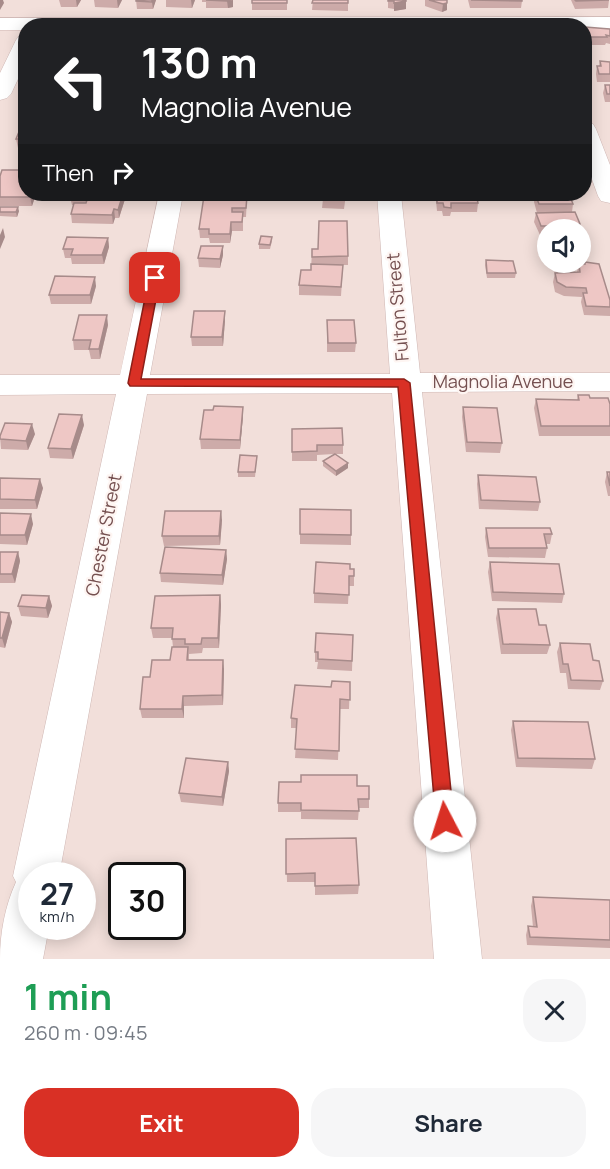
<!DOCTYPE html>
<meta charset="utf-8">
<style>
:root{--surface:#fff;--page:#f6f6f7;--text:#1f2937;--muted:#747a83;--accent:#d93025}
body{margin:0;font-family:Manrope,sans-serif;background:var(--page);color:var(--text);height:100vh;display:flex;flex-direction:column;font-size:22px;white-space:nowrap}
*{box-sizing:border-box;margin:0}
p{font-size:20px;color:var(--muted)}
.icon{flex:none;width:33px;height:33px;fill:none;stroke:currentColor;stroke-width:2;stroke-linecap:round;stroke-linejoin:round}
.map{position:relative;height:959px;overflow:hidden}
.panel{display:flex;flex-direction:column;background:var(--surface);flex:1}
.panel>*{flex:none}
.guide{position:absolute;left:18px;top:18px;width:574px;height:183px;border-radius:24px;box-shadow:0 3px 15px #0003;background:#202124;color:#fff;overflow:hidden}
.tools{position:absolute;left:537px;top:219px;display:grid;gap:12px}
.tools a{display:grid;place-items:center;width:54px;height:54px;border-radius:50%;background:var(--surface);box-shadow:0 3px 15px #0003;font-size:30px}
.speed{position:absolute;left:18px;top:862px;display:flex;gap:12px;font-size:30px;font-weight:700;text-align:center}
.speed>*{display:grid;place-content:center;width:78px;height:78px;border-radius:50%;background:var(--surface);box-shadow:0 3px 15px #0003;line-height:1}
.speed small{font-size:15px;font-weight:400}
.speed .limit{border:3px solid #111;border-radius:9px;background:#fff;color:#111}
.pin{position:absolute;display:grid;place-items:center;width:51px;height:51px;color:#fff;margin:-26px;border-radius:12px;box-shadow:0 3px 9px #0006}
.me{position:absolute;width:66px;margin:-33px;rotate:355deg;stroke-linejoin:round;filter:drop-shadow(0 0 4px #0008)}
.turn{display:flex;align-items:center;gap:21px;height:126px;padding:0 24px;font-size:27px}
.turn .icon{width:78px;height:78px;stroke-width:2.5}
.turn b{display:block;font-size:42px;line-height:51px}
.then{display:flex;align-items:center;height:57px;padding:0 24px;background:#0003;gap:12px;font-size:22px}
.round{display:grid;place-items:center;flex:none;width:63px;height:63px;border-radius:24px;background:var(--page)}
.head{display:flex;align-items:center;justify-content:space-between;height:102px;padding:0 24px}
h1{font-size:36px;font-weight:700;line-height:45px;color:#1e9e55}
.button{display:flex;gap:12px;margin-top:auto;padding:12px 24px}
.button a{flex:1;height:69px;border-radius:24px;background:var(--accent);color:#fff;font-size:24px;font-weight:700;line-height:69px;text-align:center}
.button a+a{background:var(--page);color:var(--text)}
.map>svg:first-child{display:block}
.residential{fill:#f2dfda;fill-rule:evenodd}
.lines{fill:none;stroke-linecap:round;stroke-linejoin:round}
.minor-casing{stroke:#cfb7b4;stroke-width:1}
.minor{fill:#fff;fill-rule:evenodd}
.wall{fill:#cdaba9}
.shaded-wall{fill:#a78b8a}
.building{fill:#eec7c5;stroke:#a78b8a;stroke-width:1.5}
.route{fill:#d93025;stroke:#8d1f18;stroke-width:1.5}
.labels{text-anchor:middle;stroke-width:4.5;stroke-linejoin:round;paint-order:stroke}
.street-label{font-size:18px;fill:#755050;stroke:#fef5f2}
</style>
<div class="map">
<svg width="610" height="959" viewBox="0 0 610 959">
<rect width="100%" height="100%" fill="#fbefeb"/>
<path class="residential" d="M0,0H610V959H0ZM26,26H585V194H26ZM548,230H580V262H548ZM32,876H82V927H32ZM122,876H172V927H122Z"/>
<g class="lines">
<defs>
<g id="minor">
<path d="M610,17V29H585V26H26V30H0V18Z"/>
<path d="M26,34V62L11,94L7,98L0,100V73L16,40L19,36Z"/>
<path d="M585,122L593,124L596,129L610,165V203L601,201L598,196L585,160Z"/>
<path d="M159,194H183L150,375L390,374L377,194H401L420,373H610V391L422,392L482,959H434L392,393L147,394L59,876H32V927H49L43,959H0C0,933 5,906 16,882L13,876L116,394L0,395V375H120Z"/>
</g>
</defs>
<use href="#minor" class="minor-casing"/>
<use href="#minor" class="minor"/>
</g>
<g class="wall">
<path d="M59,0H81L77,7H61Z"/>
<path d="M94,0H122L118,8L95,7Z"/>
<path d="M136,0H156L153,9H137Z"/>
<path d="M166,0H195L192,8L166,7Z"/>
<path d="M202,0H233V7L228,8H206V2H202Z"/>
<rect x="252" y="0" width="35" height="10"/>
<path d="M313,0H348V11L312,10Z"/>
<path d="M388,0H406V9L394,11V9L388,8Z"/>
<path d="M425,0H447V10L442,12L425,6Z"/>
<path d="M468,0H522V1L521,8H470Z"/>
<path d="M571,0H609L608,8L575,9Z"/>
<path d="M585,27L610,29V44L606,43L605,45H585Z"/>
<path d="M600,61L610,62V82H597L596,74L597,66H599Z"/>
<path d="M605,85H610V102H605L603,93Z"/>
<path d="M26,126V148H18L16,139Z"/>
<path d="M26,170V194H36L32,206H0V176Z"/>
<path d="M71,194L125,199L119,218H115L113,224L72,223L71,214L74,205H72L70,197Z"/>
<path d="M346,194L344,209L322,208L323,199Z"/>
<path d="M436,194L478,203L477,212H451L450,216H443L442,211H437L436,201Z"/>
<path d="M535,194L573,204L572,212L580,224L579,230H548V235H540L534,222L536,213H537L534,202Z"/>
<path d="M247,196L246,217H243V231H232L230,243H210L209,238H200L199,229Z"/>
<path d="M0,207L19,211L17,217L0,216Z"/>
<path d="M108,238L109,247L104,264H72L71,258H65L63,249Z"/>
<path d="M272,241L270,249H259V244Z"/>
<path d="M223,246V255L220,268L199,267L198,258Z"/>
<path d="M312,249L348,256V265H343L341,296L299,295V285L311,270Z"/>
<path d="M486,260L516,273L515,278H487L485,265Z"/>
<path d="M585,262L610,300V316L584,315L581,302L582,297L564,296L555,292L553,282L555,273L577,272L579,264H584Z"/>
<path d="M96,286L91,304H51L49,295Z"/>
<path d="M225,320L223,346H192L191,337Z"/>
<path d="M327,320L356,343L355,352H327Z"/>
<path d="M108,325L100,359H91L89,350H74L73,340Z"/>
<path d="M578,395L610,404V436H539L534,408L536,399L577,400Z"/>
<path d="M243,407V416L240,449H201L200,439L213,410Z"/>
<path d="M463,407L502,443L500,453L466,452L462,417Z"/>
<path d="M84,425L73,459L50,458L48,448Z"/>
<path d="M292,429L343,445V454H336L348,463V468L336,476L323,466V461L334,454L317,455V461H292Z"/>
<path d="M35,434L28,450L1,449L0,436Z"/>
<path d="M257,456L255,477H238V472Z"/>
<path d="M607,472H610V496H608L605,482Z"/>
<path d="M478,475L540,502L538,511L479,509L477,484Z"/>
<path d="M0,478L43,488L37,509H0Z"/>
<path d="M300,509L351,535V545L300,544Z"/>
<path d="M0,513L33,524L27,545L0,544Z"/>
<path d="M222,520L220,545L164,546L162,536Z"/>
<path d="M486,528L552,534L550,544H546L547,548L545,558L488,557L485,537Z"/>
<path d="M226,550L227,559L223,585L161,582L160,573Z"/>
<path d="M0,552H18L20,561L15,583H0Z"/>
<path d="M490,562L564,594L562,603L492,601L488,572Z"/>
<path d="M350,569H354V586H349L348,604L314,603V593Z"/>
<path d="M220,595L221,605L219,648H203L202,653L189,654V660L224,669L223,705L184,706V718H142L140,709L150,677L170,660L173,647L172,638H153L151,628Z"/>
<path d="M49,596L52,606L48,618L21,616L18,606Z"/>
<path d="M498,609L539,625L550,645L547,654H501L496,618Z"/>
<path d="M0,612L9,613L12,622L5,648L0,647Z"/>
<path d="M353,635L352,671L317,669L318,662H315V652Z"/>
<path d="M560,643L593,660L603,681L600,690L568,689L566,673H560L557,652Z"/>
<path d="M350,682L349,709H340L338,760L295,758L297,728H291V718L331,687Z"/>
<path d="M513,721L595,759L592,769L516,767L511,730Z"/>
<path d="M228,762L229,771L223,806L181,802L179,793Z"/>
<path d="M357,786L369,799V808H359L358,820L301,819V812H278V803Z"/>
<path d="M286,839L359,885L358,894L315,895V882H287Z"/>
<path d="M533,897L610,900V948L527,945L526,935L528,926L533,927L531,906Z"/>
</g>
<g class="shaded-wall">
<path d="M0,0H3L4,3L0,10Z"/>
<path d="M76,0H81L77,7Z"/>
<path d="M117,0H122L118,8Z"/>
<path d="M152,0H156L153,9L152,2Z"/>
<path d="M191,0H195L192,8Z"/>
<path d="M233,0V7L228,8L227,1Z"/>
<path d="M406,1V9L394,11V3Z"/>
<path d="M447,3V10L442,12L443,4Z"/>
<path d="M31,194H36L32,206L30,197Z"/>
<path d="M123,194H125V199L119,218L118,210Z"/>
<path d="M18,207L19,211L17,217L16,212Z"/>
<path d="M114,209L115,218L113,224L112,215Z"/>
<path d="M231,222L232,231L230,243V234Z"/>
<path d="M580,224L579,230H564L565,226Z"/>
<path d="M3,228L5,237L0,249V235Z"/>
<path d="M108,238L109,247L104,264L102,255Z"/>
<path d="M223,246V255L220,268V259Z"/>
<path d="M95,277L96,286L91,304L90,295Z"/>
<path d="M225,311V320L223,346L222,337Z"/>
<path d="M107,315L108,325L100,359L99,349Z"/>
<path d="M243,407V416L240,449V440Z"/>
<path d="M82,415L84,425L73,459L71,449Z"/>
<path d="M32,424L35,434L28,450L26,441Z"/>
<path d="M348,463V468L336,476V471Z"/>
<path d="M40,479L43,488L37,509L35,500Z"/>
<path d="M221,511L222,520L220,545L219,536Z"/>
<path d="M31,514L33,524L27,545L25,535Z"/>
<path d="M226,550L227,559L223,585L222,575Z"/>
<path d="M18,552L20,561L15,583L12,574Z"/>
<path d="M220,595L221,605L219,648L218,638Z"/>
<path d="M49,596L52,606L48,618L46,608Z"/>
<path d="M9,613L12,622L5,648L2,638Z"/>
<path d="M223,660L224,669L223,705L222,695Z"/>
<path d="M183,696L184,706V718L182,709Z"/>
<path d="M228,762L229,771L223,806L222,797Z"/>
</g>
<g class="building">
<path d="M136,0H152V2L136,1Z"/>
<path d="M206,0H231L227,1Z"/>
<rect x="252" y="0" width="35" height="3"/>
<path d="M313,0H348V3H312Z"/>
<path d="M388,0H406V1L394,3V1H388Z"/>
<path d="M429,0H447V3L443,4Z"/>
<path d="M471,0H522V1Z"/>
<path d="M575,0H609L576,1Z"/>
<path d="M585,27L610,29V36L606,35L607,37H586Z"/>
<path d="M600,61L610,62V74H599L597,66H601Z"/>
<path d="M605,85H610V94H607Z"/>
<path d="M26,126V139H16L21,127Z"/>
<path d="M2,170H26V177H22L20,184H26V194H31L30,197H0V176Z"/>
<path d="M71,194H123L118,210L114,209L112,215L71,214L74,203H86L88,197H70Z"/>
<path d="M324,194H345V200L323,199Z"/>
<path d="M437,194H476L478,203H451V208L444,207L443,203H437Z"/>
<path d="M535,194H569L573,204H539Z"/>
<path d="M204,196H247L246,208H232V212H243L242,222H231L230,234H209V229H199Z"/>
<path d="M0,207H18L16,212H0Z"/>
<path d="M575,212L580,224L565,226H541L536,213Z"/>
<path d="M319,221H347L348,256L312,257V249H318Z"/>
<path d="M261,236L272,237L270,245L259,244Z"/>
<path d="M67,237L108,238L102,255H71L73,249H63Z"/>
<path d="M201,246H223L220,259L198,258Z"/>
<path d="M486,260L513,261L516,273H487Z"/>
<path d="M585,262L599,264L610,300V307L586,306L583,293H587L586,288L566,287L557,282L555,273L580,272L579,264H585Z"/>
<path d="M311,264L343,265L341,287L299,285L301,270H311Z"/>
<path d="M55,276L95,277L90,295H49Z"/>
<path d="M194,311H225L222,337H191Z"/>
<path d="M79,315H107L99,349H89L91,340H73Z"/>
<path d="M327,320H354L356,343H328Z"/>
<path d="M578,395H589L590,398H608L610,404V426H541L536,399L579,400Z"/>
<path d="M214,406L243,407L240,440L200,439L204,410H213Z"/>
<path d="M463,407L497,408L502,443L467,442Z"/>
<path d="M59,414L82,415L71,449L48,448Z"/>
<path d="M5,423L32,424L26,441L0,439V436Z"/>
<path d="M342,428L343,445H317V451L292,452V429Z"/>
<path d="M335,454L348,463L336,471L323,461Z"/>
<path d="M240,455L257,456L255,472H238Z"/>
<path d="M607,472H610V486Z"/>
<path d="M478,475L536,477L540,502L481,500Z"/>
<path d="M0,478L40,479L35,500L0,499Z"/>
<path d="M300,509L351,510V535L300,534Z"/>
<path d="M165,511H221L219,536H162Z"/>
<path d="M0,513L31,514L25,535H0Z"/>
<path d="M486,528H550L552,534H544L547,548H489Z"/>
<path d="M165,547L226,550L222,575L160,573Z"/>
<path d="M0,552H18L12,574H0Z"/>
<path d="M316,562L350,564V569H354V576H349V595L314,593Z"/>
<path d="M490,562L559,564L564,594L493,592Z"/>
<path d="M22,595L49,596L46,608L18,606Z"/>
<path d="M220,595L218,638H202L201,644H185V639H172L173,628H151L155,596Z"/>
<path d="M498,609H536L539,625H546L550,645L503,644Z"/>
<path d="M0,612L9,613L2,638H0Z"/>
<path d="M316,633L353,635L352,661L318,659V652H315Z"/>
<path d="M560,643L590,644L593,660L599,661L603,681L571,680L568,664H563Z"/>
<path d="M172,647H188L187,660H223L222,695L183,696L182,709H140L143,677H150L152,660H170Z"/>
<path d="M332,681L350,682V700L340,699L339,751L295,749L297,719L291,718L295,685L331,687Z"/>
<path d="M513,721L588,722L595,759L518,758Z"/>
<path d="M186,758L228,762L222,797L179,793Z"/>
<path d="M301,775H357V786H369V799H358L359,811L301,810V803H278L279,782H301Z"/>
<path d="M356,838L359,885L315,886V873L286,874V839Z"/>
<path d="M533,897L610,900V940L530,937L528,926L537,927Z"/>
</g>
<path class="route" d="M155,274L160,278L141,379H404L410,383L454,821L451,826L445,829L439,826L436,821L398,387L130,386L128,383L149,278Z"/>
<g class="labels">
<g class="street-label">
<text transform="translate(398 307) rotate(-95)" y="6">Fulton Street</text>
<text x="503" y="388">Magnolia Avenue</text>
<text transform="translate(104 535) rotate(-79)" y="6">Chester Street</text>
</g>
</g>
</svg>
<div class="tools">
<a><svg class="icon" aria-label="sound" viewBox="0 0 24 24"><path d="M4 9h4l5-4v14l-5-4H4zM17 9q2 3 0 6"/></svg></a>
</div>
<div class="speed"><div>27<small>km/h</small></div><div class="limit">30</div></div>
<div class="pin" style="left:155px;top:278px;background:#d93025"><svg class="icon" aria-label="arrive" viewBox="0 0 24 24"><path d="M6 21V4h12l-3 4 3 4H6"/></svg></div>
<svg class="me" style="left:445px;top:821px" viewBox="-20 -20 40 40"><circle r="19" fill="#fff"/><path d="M0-13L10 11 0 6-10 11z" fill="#d93025"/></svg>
<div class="guide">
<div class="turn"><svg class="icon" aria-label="left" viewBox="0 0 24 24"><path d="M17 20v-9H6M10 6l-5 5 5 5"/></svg><div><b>130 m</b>Magnolia Avenue</div></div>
<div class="then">Then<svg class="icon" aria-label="right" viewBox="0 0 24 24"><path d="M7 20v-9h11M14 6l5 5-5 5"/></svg></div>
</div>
</div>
<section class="panel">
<div class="head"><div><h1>1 min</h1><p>260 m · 09:45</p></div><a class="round"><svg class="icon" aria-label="close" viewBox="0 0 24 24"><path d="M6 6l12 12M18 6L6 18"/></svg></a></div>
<div class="button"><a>Exit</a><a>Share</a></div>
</section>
